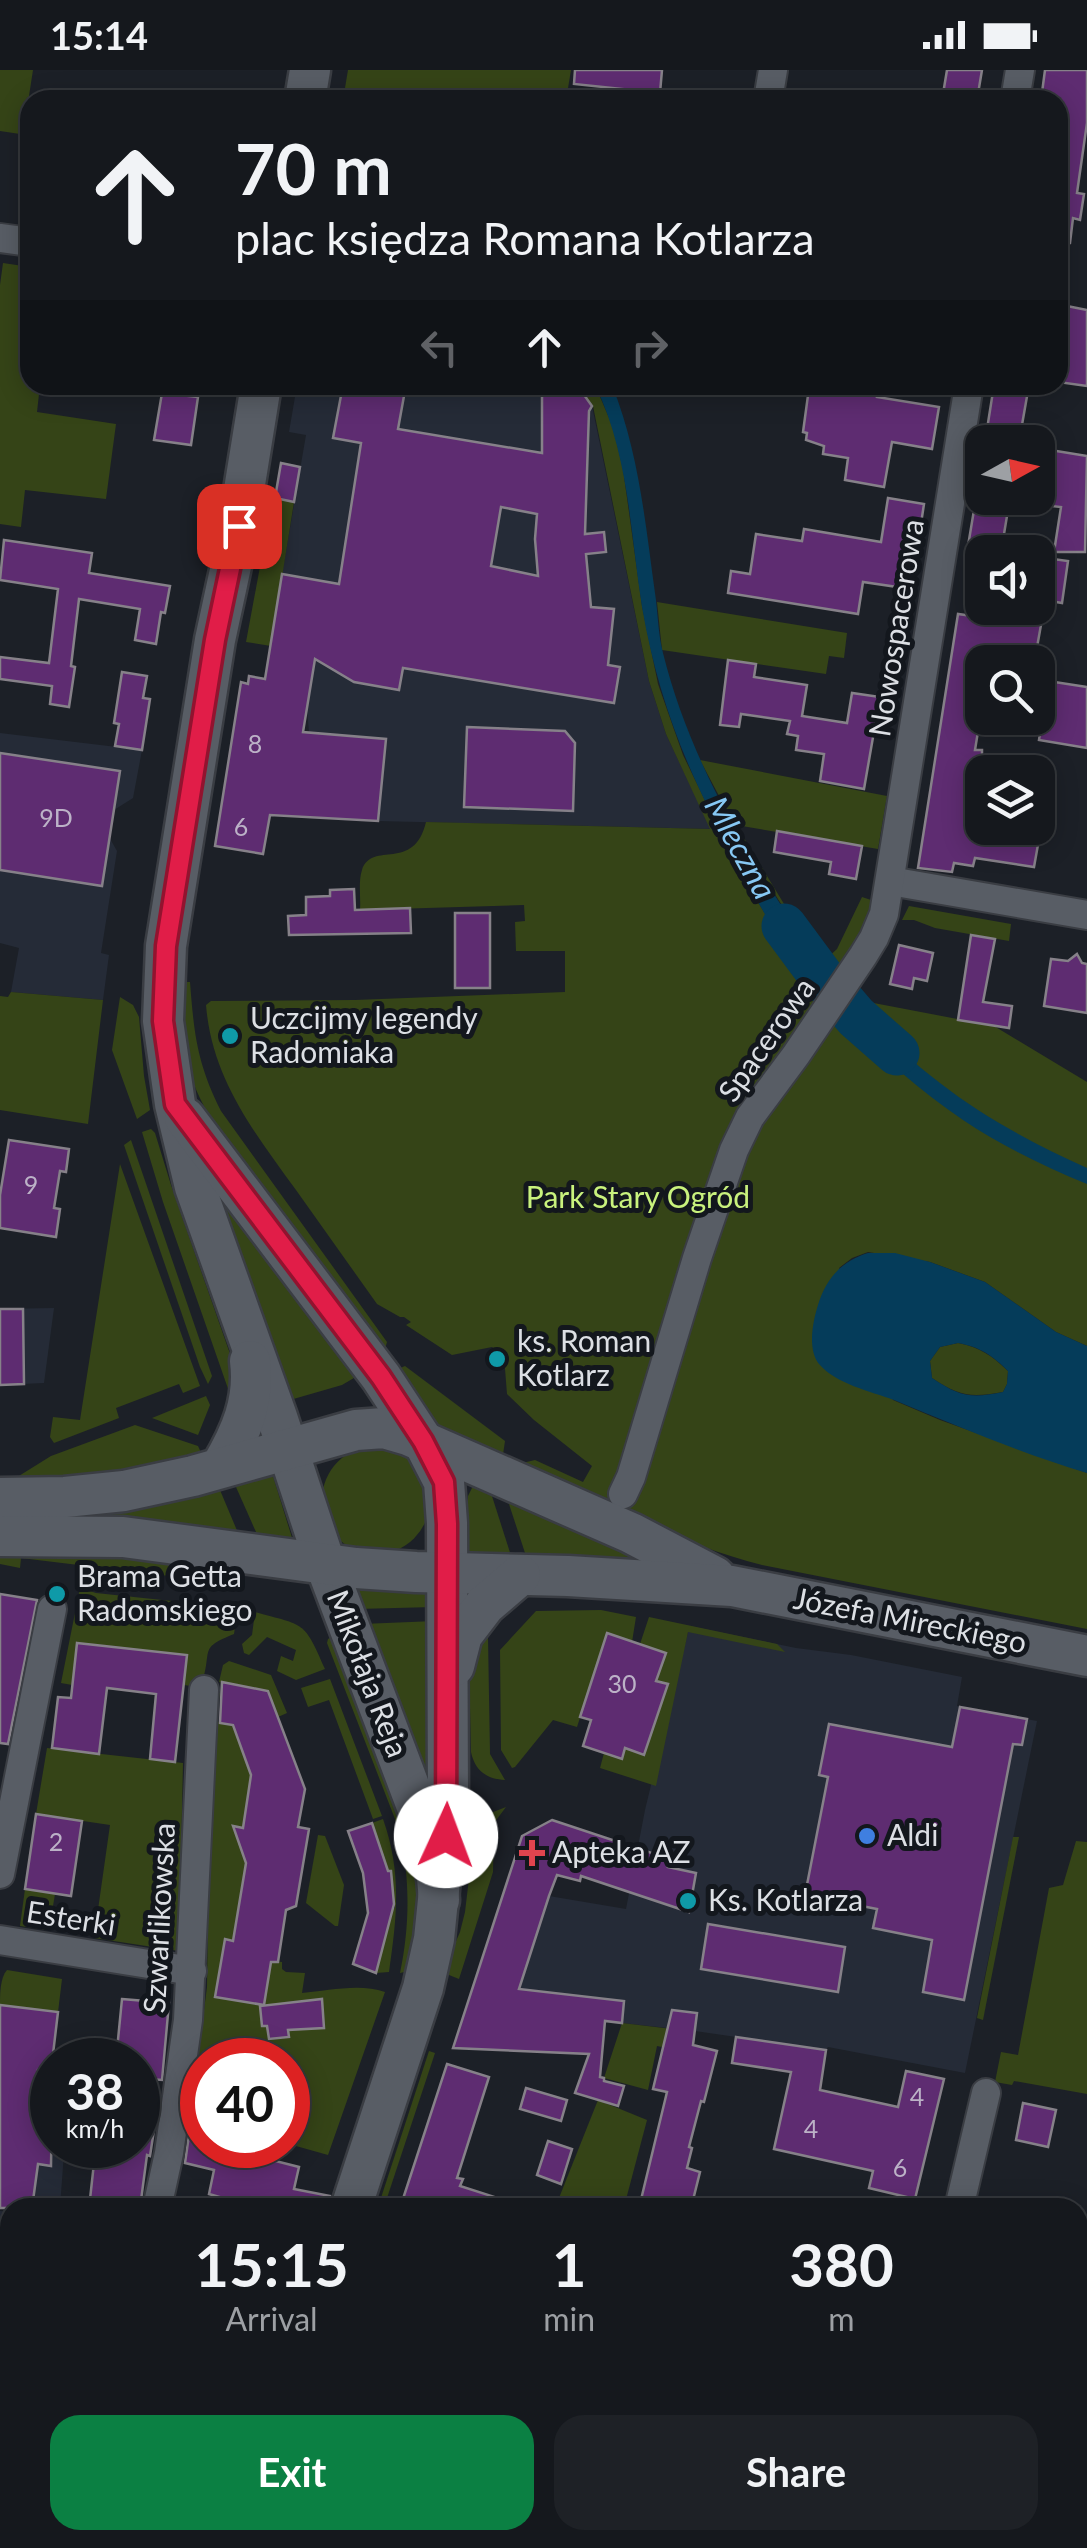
<!DOCTYPE html>
<meta charset="utf-8">
<style>
:root{--surface:#15181d;--page:#1e2126;--text:#f1f3f6;--muted:#9da0a4;--line:#34373b;--accent:#0b8043}
body{margin:0;font-family:Lato,sans-serif;background:var(--page);color:var(--text);height:100vh;display:flex;flex-direction:column;font-size:38px;white-space:nowrap}
*{box-sizing:border-box;margin:0}
p{font-size:32px;color:var(--muted)}
.icon{flex:none;width:55px;height:55px;fill:none;stroke:currentColor;stroke-width:2;stroke-linecap:round;stroke-linejoin:round}
.map{position:relative;flex:1;overflow:hidden}
.details{position:absolute;left:0px;top:2128px;width:1088px;height:352px;display:flex;flex-direction:column;background:var(--surface);border-radius:30px 30px 0 0;box-shadow:0 5px 25px #0003,0 0 0 2px var(--line)}
.details>*{flex:none}
.hud{position:absolute;left:20px;top:20px;width:1048px;height:305px;border-radius:30px;box-shadow:0 5px 25px #0003,0 0 0 2px var(--line);background:#15181d;color:var(--text);overflow:hidden}
.needle{width:65px;rotate:82deg}
.fabs{position:absolute;left:965px;top:355px;display:grid;gap:20px}
.fabs a{display:grid;place-items:center;width:90px;height:90px;border-radius:20px;background:var(--surface);box-shadow:0 5px 25px #0003,0 0 0 2px var(--line);font-size:50px}
.speed{position:absolute;left:30px;top:1968px;display:flex;gap:20px;font-size:50px;font-weight:700;text-align:center}
.speed>*{display:grid;place-content:center;width:130px;height:130px;border-radius:50%;background:var(--surface);box-shadow:0 5px 25px #0003,0 0 0 2px var(--line);line-height:1}
.speed small{font-size:25px;font-weight:400}
.speed .limit{border:15px solid #d22;background:#fff;color:#111}
.pin{position:absolute;display:grid;place-items:center;width:85px;height:85px;color:#fff;margin:-42px;border-radius:20px;box-shadow:0 5px 15px #0006}
.me{position:absolute;width:110px;margin:-55px;rotate:2deg;stroke-linejoin:round;filter:drop-shadow(0 0 8px #0008)}
.turn{display:flex;align-items:center;gap:35px;height:210px;padding:0 50px;font-size:45px}
.turn .icon{width:130px;height:130px;stroke-width:2.5}
.turn b{display:block;font-size:70px;line-height:85px}
.lanes{display:flex;align-items:center;height:95px;padding:0 50px;background:#0003;justify-content:center;gap:50px;direction:ltr}
.lanes .off{opacity:.35}
.eta{display:flex;justify-content:space-evenly;align-items:center;height:170px;text-align:center}
.eta b{font-size:60px;font-weight:700;line-height:70px}
.button{display:flex;gap:20px;margin-top:auto;padding:20px 50px}
.button a{flex:1;height:115px;border-radius:30px;background:var(--accent);color:#fff;font-size:40px;font-weight:700;line-height:115px;text-align:center}
.button a+a{background:var(--page);color:var(--text)}
.status{display:flex;justify-content:space-between;align-items:center;height:70px;padding:0 50px;background:var(--surface);direction:ltr}
.status svg{height:28px;fill:currentColor}
.map>svg:first-child{display:block}
.built{fill:#252b37}
.green{fill:#354417;fill-rule:evenodd}
.water{fill:#053c5a;fill-rule:evenodd}
.lines{fill:none;stroke-linecap:round;stroke-linejoin:round}
.river{stroke:#053c5a;stroke-width:45}
.building{fill:#5e2c71;stroke:#868189;stroke-width:2.5;fill-rule:evenodd}
.street-casing{stroke:#3a3d43;stroke-width:32}
.secondary-casing{stroke:#3a3d43;stroke-width:45}
.street{stroke:#585d65;stroke-width:28}
.secondary{stroke:#585d65;stroke-width:40}
.route-casing{stroke:#92132f;stroke-width:25}
.route{stroke:#e11d48;stroke-width:18}
.culture-dot{fill:#0f9aa8;stroke:#13171d;stroke-width:4}
.shop-dot{fill:#3f7fe0;stroke:#13171d;stroke-width:4}
.health-dot{fill:#e0444e;stroke:#13171d;stroke-width:4}
.labels{text-anchor:middle;stroke-width:10;stroke-linejoin:round;paint-order:stroke}
.number-label{font-size:25px;fill:#bcb2c7}
.street-label{font-size:30px;fill:#dcdfe4;stroke:#13171d}
.poi-label{font-size:30px;fill:#dcdfe4;stroke:#13171d;text-anchor:start}
.park-label{font-size:30px;fill:#c9f27d;stroke:#13171d}
.water-label{font-size:32px;font-style:italic;fill:#87c8f4;stroke:#13171d}
</style>
<div class="status"><b>15:14</b><svg viewBox="0 0 49 12"><path d="M0 12V9h3v3zM5 12V6h3v6zM10 12V3h3v9zM15 12V0h3v12zM26 1h20v11H26zM47 4h2v5h-2z"/></svg></div>
<div class="map">
<svg width="1087" height="2478" viewBox="0 0 1087 2478">
<rect width="100%" height="100%" fill="#1c2027"/>
<g class="built">
<path d="M297,315H577L592,336L649,611L666,664L711,759L378,751L386,669L309,662L307,639L315,587L282,504L306,365L289,362Z"/>
<path d="M0,663L142,680L133,728L114,740L109,767L117,781L101,883L109,885L103,930L11,922L19,878L0,873Z"/>
<path d="M54,1238L44,1313L0,1315V1239Z"/>
<path d="M685,1555L796,1578L851,1585L962,1607L957,1636L1037,1651L965,2003L828,1977L826,1980L695,1961L512,1941L549,1826L626,1839L645,1740L688,1562Z"/>
<path d="M52,2082L64,2083L60,2137H44V2133L18,2128L34,2120L37,2106L22,2091L51,2095Z"/>
<path d="M0,2141L10,2142V2344L0,2343Z"/>
</g>
<g class="green">
<path d="M0,0H33L24,58H21L20,64L0,61Z"/>
<path d="M348,0H571L566,30H343Z"/>
<path d="M3,193L30,197V315H40L37,342L116,354L106,429L25,420L21,457L0,454V215Z"/>
<path d="M577,315H595L613,357L623,399L642,536L658,614L683,685L719,759L755,827L783,874L815,915L858,930L994,956L1087,1012V1276L1056,1262L985,1212L930,1192L868,1182L852,1188L839,1198L893,1330L940,1350L1087,1403V1559L762,1495C676,1473 595,1431 514,1395L535,1390L583,1412L592,1396L534,1350L507,1324L504,1286L492,1277L452,1285L406,1255L411,1252L404,1247H400L377,1234C350,1196 323,1158 296,1120C254,1062 212,1009 206,935L211,931L355,930L565,922V881H516L515,852L525,851L524,835L360,840C361,828 358,812 362,800C372,770 414,803 426,752L710,759L666,664L649,611L593,336Z"/>
<path d="M272,428L294,432L271,576L246,572L264,475L273,476L280,432L271,430Z"/>
<path d="M657,532L847,563L844,588L829,586L826,604L662,580Z"/>
<path d="M700,690L887,726L878,779L736,755L795,852L824,891L837,879L862,827L874,831L851,880L835,904L829,898L826,900C777,834 738,762 700,690Z"/>
<path d="M909,836L1011,854L1009,871L935,858L914,850H902Z"/>
<path d="M182,912H190C194,964 197,993 221,1041L387,1272L382,1289L225,1073C208,1044 188,1012 184,977C181,956 183,934 182,912Z"/>
<path d="M11,922L103,930L88,1054L0,1040V926L8,927Z"/>
<path d="M120,927L133,935L139,947L144,1006L150,1040L137,1049L112,980Z"/>
<path d="M151,1059L155,1063L171,1115L235,1298L233,1333L163,1132L142,1062Z"/>
<path d="M131,1070L212,1306L208,1314L200,1297L124,1075Z"/>
<path d="M120,1094L200,1316L183,1323L179,1314L116,1338L119,1348L54,1373L50,1367L53,1347L80,1350Z"/>
<path d="M207,1107L359,1305L342,1315L283,1332Z"/>
<path d="M958,1273C980,1277 992,1286 1008,1301L1007,1314L1003,1322C970,1328 959,1326 932,1308L930,1291L940,1277Z"/>
<path d="M405,1296L505,1371L502,1391L466,1374L432,1350L391,1302Z"/>
<path d="M206,1326L210,1335L198,1365L152,1348Z"/>
<path d="M135,1355L198,1376L203,1387L164,1398L6,1414L51,1386Z"/>
<circle cx="376" cy="1430" r="54"/>
<path d="M267,1401L273,1406L293,1471H260L232,1408Z"/>
<path d="M217,1413L241,1470L0,1442Z"/>
<path d="M474,1414L491,1423L513,1492L471,1486L468,1479V1426Z"/>
<path d="M508,1422L641,1489L639,1491L528,1492L508,1431Z"/>
<path d="M0,1483L120,1485L242,1499L241,1510L214,1512L192,1509V1504L178,1502L177,1507L21,1488L20,1498L0,1494Z"/>
<path d="M80,1518L96,1523L238,1538L234,1564C199,1578 212,1579 203,1610C200,1618 194,1626 190,1633L191,1616L184,1615L187,1585L78,1573L72,1615L61,1613Z"/>
<path d="M362,1518L428,1522L434,1537L357,1539L354,1524Z"/>
<path d="M601,1540L636,1547L632,1572L607,1564L577,1657L553,1650L515,1697L512,1698L501,1680L500,1580L536,1541Z"/>
<path d="M255,1542C305,1556 304,1550 325,1599L296,1610L277,1601L281,1586L293,1591L296,1580L267,1567L249,1585L244,1583L242,1574L252,1565Z"/>
<path d="M649,1547L777,1574L785,1582L688,1562L656,1716L600,1698L604,1683L621,1689L625,1678L644,1684L667,1615L656,1611L665,1583L640,1574Z"/>
<path d="M435,1551L433,1722L362,1554Z"/>
<path d="M476,1563L488,1567L490,1684L505,1710C487,1709 475,1701 471,1682L469,1595Z"/>
<path d="M336,1565L400,1729L420,1809L413,1900L400,1903C410,1855 410,1810 400,1762L327,1573L328,1569Z"/>
<path d="M229,1591L271,1605L287,1643L278,1647L268,1621L219,1612L223,1595Z"/>
<path d="M330,1609L382,1746L373,1749L329,1630L308,1637L301,1618Z"/>
<path d="M211,1623H220L215,1651L233,1655L251,1705L244,1750L246,1758L235,1756L234,1759L252,1783L233,1871L226,1869L216,1927L263,1935L271,1891L282,1892V1899L286,1902L305,1903L302,1923C328,1921 359,1913 385,1922L328,2085L296,2076L301,2051L288,2048V1990H202V2034L192,2033L207,1917ZM322,1929L323,1958L288,1953L289,1967L269,1968L267,1956H262L260,1936Z"/>
<path d="M47,1678L183,1693L179,1881L94,1868L110,1755L36,1744Z"/>
<path d="M506,1737L494,1753L493,1802L459,1909L449,1905L444,1899L460,1862L465,1842L475,1758L488,1744Z"/>
<path d="M383,1749C402,1803 397,1847 389,1902L376,1903L391,1847L390,1839L395,1838L391,1802L388,1801L372,1753Z"/>
<path d="M318,1765L325,1766L344,1815L338,1856H335L306,1833Z"/>
<path d="M1013,1767H1019L983,1950L977,1948Z"/>
<path d="M1076,1771L1087,1772V2024L1014,2011L1012,2015L995,2012L1001,1982L1018,1985L1049,1818L1063,1815Z"/>
<path d="M25,1819L55,1824L49,1860L20,1856Z"/>
<path d="M7,1900L62,1909L58,1942L0,1935C0,1924 0,1908 7,1900Z"/>
<path d="M622,1953L689,1961L687,1982L657,1976L648,2020L604,2008Z"/>
<path d="M429,1981L435,1983L384,2137H378Z"/>
<path d="M598,2030L647,2050L624,2137L555,2138Z"/>
<path d="M1078,2338L1087,2340V2408L1085,2419L1087,2420V2476L1070,2470H1078Z"/>
<path d="M73,2470H204L202,2478H70Z"/>
<path d="M623,2470H775L772,2478H621Z"/>
</g>
<g class="water">
<path d="M595,315H612C639,383 645,451 655,523C658,543 658,564 663,583C691,696 758,807 826,900L815,915C783,878 759,836 737,793C690,707 659,635 642,537C630,462 629,384 595,315Z"/>
<path d="M855,935C882,962 909,990 940,1013C985,1048 1036,1075 1087,1098V1114C1044,1096 1002,1076 963,1050C920,1021 882,986 844,951Z"/>
<path d="M868,1183H895L930,1192L985,1212L1056,1262L1087,1276V1403C1021,1383 957,1356 894,1330C870,1321 836,1314 819,1294C807,1279 813,1251 818,1235C826,1208 842,1191 868,1183ZM958,1273C980,1277 992,1285 1008,1301L1007,1314L1003,1322C970,1329 959,1326 932,1308L930,1291L940,1277Z"/>
</g>
<g class="lines">
<path class="river" d="M784,856L821,906L856,947L897,983"/>
</g>
<g class="building">
<path d="M575,0H662L660,23L574,14Z"/>
<path d="M947,0H982L977,30H942Z"/>
<path d="M1045,0H1087V53L1077,123L1084,124L1080,150L1073,148L1070,173H1058V30H1041Z"/>
<path d="M1062,235L1087,240V316L1058,312V258Z"/>
<path d="M343,315H406L398,359L542,383V315H577L592,336L589,341L585,464L604,462L606,482L586,484L591,537L614,539L608,595L620,597L614,633L403,598L399,620L354,612L315,589L303,662L386,669L378,751L270,745L263,784L215,776L241,612L248,614L249,606L265,609L282,504L339,514L361,373L333,368ZM501,437L537,444L535,469L538,506L491,496Z"/>
<path d="M814,315H879L877,327L939,337L932,379L892,372L884,417L845,410L848,388L823,384L824,376L806,370L807,363L803,362L809,318H814Z"/>
<path d="M994,315H1029L1019,372H985Z"/>
<path d="M162,323L198,327L191,375L154,370Z"/>
<path d="M1038,378L1087,386L1085,482H1054L1061,437L1051,436L1054,418L1038,416Z"/>
<path d="M281,393L300,397L294,432L275,428Z"/>
<path d="M888,428L924,434L911,519L863,512L858,544L728,523L731,501L750,504L756,464L802,471L804,459L881,472Z"/>
<path d="M976,428H1010L1001,482H967Z"/>
<path d="M4,470L92,483L89,503L170,516L165,543L161,542L156,574L135,570L140,539L79,529L71,596L75,597L69,637L50,634L52,616L0,609V587L49,593L58,519L0,510Z"/>
<path d="M1038,487L1068,491L1062,533L1038,529Z"/>
<path d="M1002,538H1044L1036,583L1002,578L1000,592H982V637L975,680H982V758H1041L1034,797L975,788L973,796L954,793L952,802L918,798L958,544L1001,550Z"/>
<path d="M728,590L756,594L754,607L807,615L802,646L847,653L852,623L880,627L864,719L820,711L824,684L796,680L798,666L787,664L790,651L741,644L739,657L720,655Z"/>
<path d="M122,602L147,606L143,628L150,629L142,680L115,676L119,654L114,653Z"/>
<path d="M1048,611L1087,617V678L1039,670Z"/>
<path d="M467,657L565,661L575,673L573,741L464,737Z"/>
<path d="M0,683L120,701L102,816L0,800Z"/>
<path d="M777,761L862,776L856,809L829,804L831,792L774,782Z"/>
<path d="M354,819L355,840L410,838L411,863L289,865L288,846L306,845V827L330,826V820Z"/>
<rect x="455" y="843" width="35" height="75"/>
<path d="M971,865L995,869L983,932L1012,936L1009,958L958,950Z"/>
<path d="M899,875L933,883L927,911L914,908L912,919L890,914Z"/>
<path d="M1077,884L1082,893L1087,894V943L1044,936L1051,889L1068,891Z"/>
<path d="M9,1070L69,1079L66,1102L60,1101L54,1138L60,1139L56,1167L0,1158V1125Z"/>
<path d="M0,1239H23L24,1314L0,1315Z"/>
<path d="M0,1524L37,1530L8,1674L0,1673Z"/>
<path d="M607,1563L666,1583L656,1611L668,1614L644,1685L625,1678L622,1689L583,1676L591,1650L580,1647Z"/>
<path d="M77,1573L187,1585L175,1692L150,1689L156,1624L107,1618L99,1684L52,1678L58,1627L71,1628Z"/>
<path d="M222,1612L268,1621L305,1719L298,1757L309,1759L296,1836L286,1840L278,1892H271L264,1935L215,1927L225,1869L233,1871L246,1793L233,1756L243,1758L251,1705L233,1655L220,1653Z"/>
<path d="M960,1637L1027,1649L1022,1675L1013,1674L964,1930L923,1922L932,1870L873,1858L877,1839L805,1825L828,1707L819,1705L829,1654L952,1677Z"/>
<path d="M36,1744L82,1751L71,1826L25,1819Z"/>
<path d="M552,1750L670,1789L668,1797L696,1803L689,1842L581,1806L580,1811L557,1805L549,1826L519,1919L624,1931L622,1953L605,1951L600,2007L604,2008V2011L624,2016L618,2036L575,2023L589,1984L453,1978L522,1766Z"/>
<path d="M372,1753L388,1801H391L394,1834L376,1903L353,1894L368,1843L363,1803L348,1761Z"/>
<path d="M708,1854L845,1877L838,1922L701,1899Z"/>
<path d="M122,1929L169,1933L162,2010L138,2008V1990H116Z"/>
<path d="M322,1929L324,1958L288,1960L289,1967L269,1969L267,1956H262L260,1936Z"/>
<path d="M0,1935L58,1942L51,2001L38,2000L35,2033L52,2035L51,2096L38,2094L32,2138H0Z"/>
<path d="M672,1940L697,1943L693,1975L717,1981L704,2032L701,2031L689,2077L692,2078L687,2098L700,2102L691,2138H639L667,2022L653,2019Z"/>
<path d="M736,1967L826,1980L820,2020L898,2037L906,2001L944,2009L915,2129L869,2118L873,2101L774,2079L791,2002L732,1993Z"/>
<path d="M447,1994L489,2007L457,2108L463,2109L460,2116L513,2133L512,2138H400Z"/>
<path d="M526,2018L567,2030L561,2051L520,2039Z"/>
<path d="M1023,2033L1056,2040L1048,2077L1016,2070Z"/>
<path d="M138,2045L156,2047L150,2086L147,2085L140,2138H89L96,2075H138Z"/>
<path d="M191,2051L202,2052V2075H213L299,2097L294,2119L330,2126L328,2138H258L209,2124L214,2100L185,2093Z"/>
<path d="M548,2071L572,2079L561,2114L537,2105Z"/>
</g>
<g class="lines">
<defs>
<g id="street">
<path d="M768,30L773,0"/>
<path d="M1015,30L1020,0"/>
<path d="M0,168L30,172"/>
<path d="M890,811L1087,845"/>
<path d="M623,1424L631,1407L697,1188L734,1080L750,1047L796,985L863,886L874,868L884,844L969,315"/>
<path d="M0,1804L52,1539"/>
<path d="M0,1870L192,1901"/>
<path d="M157,2138L169,2083L188,1950L204,1620"/>
<path d="M959,2138L986,2023"/>
<path d="M0,2356L10,2357"/>
<path d="M428,2470L448,2478"/>
<path d="M60,2478L62,2470"/>
<path d="M879,2478L881,2470"/>
</g>
<g id="secondary">
<path d="M305,30L310,0"/>
<path d="M261,315L234,482L215,570L166,876L163,951L175,1034L195,1117L277,1347L325,1493L425,1758L437,1808L439,1830"/>
<path d="M185,1048L381,1307L423,1371L444,1412L447,1453L448,1732L434,1869L423,1918L351,2138"/>
<path d="M221,1397C241,1363 255,1331 250,1291"/>
<path d="M0,1428L65,1427L124,1421L193,1406L356,1360L384,1358L408,1365L631,1463L715,1507"/>
<path d="M0,1466L123,1467L356,1498L416,1502L568,1506L732,1516L1087,1586"/>
<path d="M454,1596L462,1565L485,1535L520,1505"/>
<path d="M243,2478L246,2470"/>
</g>
</defs>
<use href="#street" class="street-casing"/>
<use href="#secondary" class="secondary-casing"/>
<use href="#street" class="street"/>
<use href="#secondary" class="secondary"/>
</g>
<g class="lines">
<defs>
<path id="route" d="M239,456L215,570L166,876L163,951L175,1034L381,1307L423,1371L444,1412L447,1454L446,1766"/>
</defs>
<use href="#route" class="route-casing"/>
<use href="#route" class="route"/>
</g>
<g class="culture-dot">
<circle cx="230" cy="966" r="10"/>
<circle cx="497" cy="1289" r="10"/>
<circle cx="57" cy="1524" r="10"/>
<circle cx="688" cy="1831" r="10"/>
</g>
<circle class="shop-dot" cx="867" cy="1766" r="10"/>
<path class="health-dot" d="M527 1768h10v10h10v10h-10v10h-10v-10h-10v-10h10z"/>
<g class="labels">
<g class="number-label">
<text x="255" y="683">8</text>
<text x="56" y="757">9D</text>
<text x="241" y="766">6</text>
<text x="31" y="1124">9</text>
<text x="622" y="1623">30</text>
<text x="56" y="1781">2</text>
<text x="917" y="2036">4</text>
<text x="811" y="2068">4</text>
<text x="900" y="2107">6</text>
</g>
<g class="street-label">
<text transform="translate(897 558) rotate(-81)" y="10">Nowospacerowa</text>
<text transform="translate(767 970) rotate(-55)" y="10">Spacerowa</text>
<text transform="translate(910 1551) rotate(11)" y="10">Józefa Mireckiego</text>
<text transform="translate(367 1604) rotate(69)" y="10">Mikołaja Reja</text>
<text transform="translate(160 1848) rotate(-87)" y="10">Szwarlikowska</text>
<text transform="translate(71 1849) rotate(9)" y="10">Esterki</text>
</g>
<g class="poi-label">
<text x="250" y="959">Uczcijmy legendy<tspan x="250" dy="34">Radomiaka</tspan></text>
<text x="517" y="1282">ks. Roman<tspan x="517" dy="34">Kotlarz</tspan></text>
<text x="77" y="1517">Brama Getta<tspan x="77" dy="34">Radomskiego</tspan></text>
<text x="887" y="1776">Aldi</text>
<text x="552" y="1793">Apteka AZ</text>
<text x="708" y="1841">Ks. Kotlarza</text>
</g>
<g class="park-label">
<text x="638" y="1138">Park Stary Ogród</text>
</g>
<g class="water-label">
<text transform="translate(740 778) rotate(61)" y="11">Mleczna</text>
</g>
</g>
</svg>
<div class="fabs">
<a><svg class="needle" viewBox="-14 -14 28 28"><path d="M0-13l5 13h-10z" fill="#e53935"/><path d="M0 13l5-13h-10z" fill="#9da0a4"/></svg></a>
<a><svg class="icon" aria-label="sound" viewBox="0 0 24 24"><path d="M4 9h4l5-4v14l-5-4H4zM17 9q2 3 0 6"/></svg></a>
<a><svg class="icon" aria-label="search" viewBox="0 0 24 24"><circle cx="10" cy="10" r="6"/><path d="M15 15l6 6"/></svg></a>
<a><svg class="icon" aria-label="layers" viewBox="0 0 24 24"><path d="M12 4l9 5-9 5-9-5zM3 14l9 5 9-5"/></svg></a>
</div>
<div class="speed"><div>38<small>km/h</small></div><div class="limit">40</div></div>
<div class="pin" style="left:239px;top:456px;background:#d93025"><svg class="icon" aria-label="arrive" viewBox="0 0 24 24"><path d="M6 21V4h12l-3 4 3 4H6"/></svg></div>
<svg class="me" style="left:446px;top:1766px" viewBox="-20 -20 40 40"><circle r="19" fill="#fff"/><path d="M0-13L10 11 0 6-10 11z" fill="#e11d48"/></svg>
<div class="hud">
<div class="turn"><svg class="icon" aria-label="ahead" viewBox="0 0 24 24"><path d="M12 20V5M6 11l6-6 6 6"/></svg><div><b>70 m</b>plac księdza Romana Kotlarza</div></div>
<div class="lanes"><svg class="icon off" aria-label="left" viewBox="0 0 24 24"><path d="M17 20v-9H6M10 6l-5 5 5 5"/></svg><svg class="icon" aria-label="ahead" viewBox="0 0 24 24"><path d="M12 20V5M6 11l6-6 6 6"/></svg><svg class="icon off" aria-label="right" viewBox="0 0 24 24"><path d="M7 20v-9h11M14 6l5 5-5 5"/></svg></div>
</div>
<section class="details">
<div class="eta">
<div><b>15:15</b><p>Arrival</p></div>
<div><b>1</b><p>min</p></div>
<div><b>380</b><p>m</p></div>
</div>
<div class="button"><a>Exit</a><a>Share</a></div>
</section>
</div>
